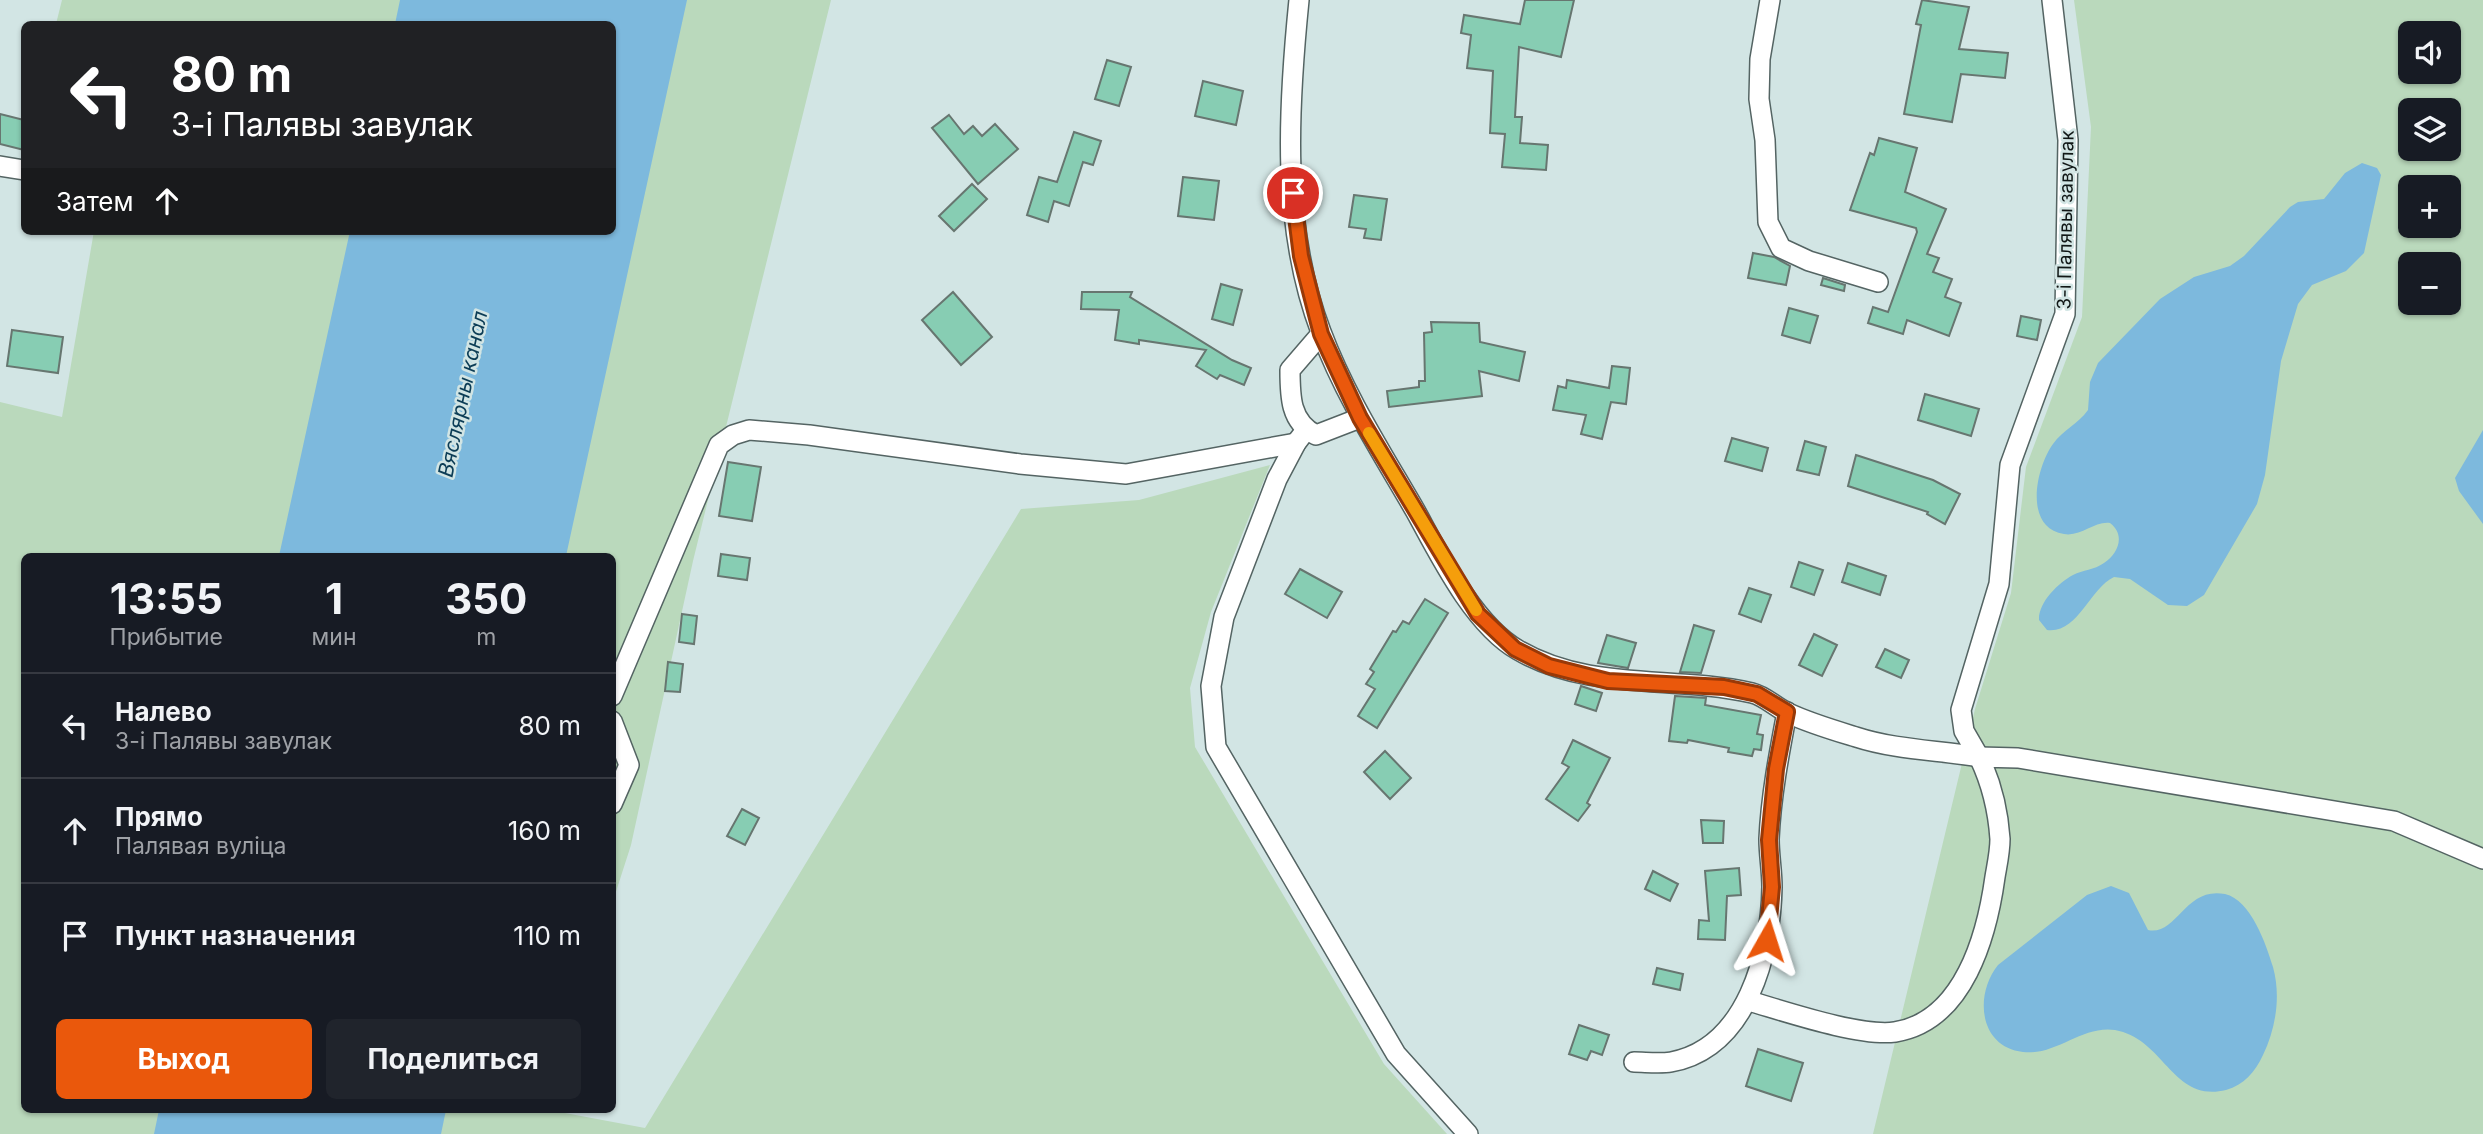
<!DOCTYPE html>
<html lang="ru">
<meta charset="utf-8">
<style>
:root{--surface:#171b24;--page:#20242c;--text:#f1f3f6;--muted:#9ea1a6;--line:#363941;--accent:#ea580c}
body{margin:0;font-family:Inter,sans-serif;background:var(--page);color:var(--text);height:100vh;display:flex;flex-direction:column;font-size:26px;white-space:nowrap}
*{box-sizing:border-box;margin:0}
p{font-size:23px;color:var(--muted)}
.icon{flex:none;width:38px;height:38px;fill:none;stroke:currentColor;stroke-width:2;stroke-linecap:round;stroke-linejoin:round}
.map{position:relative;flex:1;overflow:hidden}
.details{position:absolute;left:21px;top:553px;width:595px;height:560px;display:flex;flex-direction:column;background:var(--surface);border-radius:10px;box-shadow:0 2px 5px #0004}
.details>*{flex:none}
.hud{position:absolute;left:21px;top:21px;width:595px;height:214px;border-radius:10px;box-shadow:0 2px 5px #0004;background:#202124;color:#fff;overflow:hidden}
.fabs{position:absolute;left:2398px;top:21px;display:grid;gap:14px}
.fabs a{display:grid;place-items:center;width:63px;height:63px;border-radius:10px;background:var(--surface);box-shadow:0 2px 5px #0004;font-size:35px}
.pin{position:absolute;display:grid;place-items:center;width:60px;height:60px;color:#fff;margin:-30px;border:4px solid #fff;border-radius:50%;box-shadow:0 2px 7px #0007}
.me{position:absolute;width:77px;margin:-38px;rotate:6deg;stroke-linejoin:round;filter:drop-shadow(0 0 5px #0008)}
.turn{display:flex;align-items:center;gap:24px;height:147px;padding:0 35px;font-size:32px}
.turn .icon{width:91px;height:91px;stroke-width:2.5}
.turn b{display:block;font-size:49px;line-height:60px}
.then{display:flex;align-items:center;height:66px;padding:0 35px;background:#0003;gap:14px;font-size:26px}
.eta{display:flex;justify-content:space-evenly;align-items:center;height:119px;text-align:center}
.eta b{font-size:42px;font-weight:700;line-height:49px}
.button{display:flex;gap:14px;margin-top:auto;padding:14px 35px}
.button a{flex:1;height:80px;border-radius:10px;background:var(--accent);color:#fff;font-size:28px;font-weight:700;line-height:80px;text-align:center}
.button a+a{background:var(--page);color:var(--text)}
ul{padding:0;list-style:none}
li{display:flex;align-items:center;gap:21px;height:105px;padding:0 35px;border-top:2px solid var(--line)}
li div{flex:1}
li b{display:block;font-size:26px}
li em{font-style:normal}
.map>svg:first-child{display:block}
.green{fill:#bad9bc;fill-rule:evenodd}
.water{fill:#7db9dd}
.building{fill:#87cdb3;stroke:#677670;stroke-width:2}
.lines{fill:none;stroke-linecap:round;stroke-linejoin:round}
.street-casing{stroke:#546463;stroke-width:22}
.street{stroke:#fff;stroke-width:19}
.route-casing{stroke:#983908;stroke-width:18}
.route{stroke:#ea580c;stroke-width:12}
.slow{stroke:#f59e0b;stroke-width:12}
.labels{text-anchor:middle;stroke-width:5;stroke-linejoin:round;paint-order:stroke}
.street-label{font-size:19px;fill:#101716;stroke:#d2e5e4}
.water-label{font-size:21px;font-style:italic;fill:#0c3d56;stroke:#d2e5e4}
</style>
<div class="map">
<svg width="2483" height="1134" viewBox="0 0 2483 1134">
<rect width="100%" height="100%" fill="#d2e5e4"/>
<g class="green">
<path d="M62,0H831L693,561L631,845L613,901L612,556H24V1110H549L645,1128L1021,509L1139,500L1270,465L1211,612L1190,688L1195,747L1384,1064L1447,1134H0V402L62,417L94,231H612V24H56Z"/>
<path d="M2074,0H2483V1134H1873L1975,709L2011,593L2026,467L2082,317L2091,127ZM2410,33H2448V72H2410ZM2410,110H2448V149H2410ZM2410,187H2448V226H2410ZM2410,264H2448V303H2410Z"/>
</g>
<g class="water">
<path d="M400,0H687L566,556H279L350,231H612V24H395Z"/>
<path d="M2362,163L2377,168L2381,175L2364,253L2346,271L2312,285L2298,304L2281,361L2265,475L2257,504L2204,595L2187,606L2168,605L2130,579L2114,577C2089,589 2078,634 2047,630L2039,620C2038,603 2058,583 2073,575C2083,570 2094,570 2104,563C2118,554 2126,535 2110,523C2094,521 2081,537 2064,534C2023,528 2036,467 2053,444C2063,430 2078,424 2088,410L2090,382L2098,363L2160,299L2194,277L2230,266L2244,256L2290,207L2298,202L2324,199L2345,173Z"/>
<path d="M2483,430V524L2459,491L2455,478Z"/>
<path d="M2111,886L2129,893L2148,930C2177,936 2185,886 2225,894C2251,900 2266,944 2273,967C2281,996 2276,1028 2263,1055C2255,1072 2244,1085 2226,1090C2172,1103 2165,1039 2115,1030C2082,1025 2056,1056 2023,1052C1979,1047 1974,995 1998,965L2087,895Z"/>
<path d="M159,1110H446L441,1134H154Z"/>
</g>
<g class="building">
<path d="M1525,0H1574L1561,57L1519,47L1515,117H1522L1520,143L1548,145L1546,170L1502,167L1505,134L1490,133L1493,71L1467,68L1471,35L1461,33L1464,15L1520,24Z"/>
<path d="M1922,0L1969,7L1959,49L2008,53L2005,78L1961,74L1952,122L1904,114L1921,25L1916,24Z"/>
<path d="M1107,60L1131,67L1119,106L1095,99Z"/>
<path d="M1203,81L1243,91L1236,125L1195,116Z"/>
<path d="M0,114L24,120V150L0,144Z"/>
<path d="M949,115L964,134L973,126L982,136L995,124L1018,149L978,184L932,128Z"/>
<path d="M1074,132L1101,141L1093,165L1083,162L1069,206L1054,201L1048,222L1027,215L1039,177L1057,182Z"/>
<path d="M1879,138L1917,148L1905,192L1946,209L1927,254L1939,258L1933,272L1952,279L1945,297L1961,303L1949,336L1907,320L1903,334L1868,323L1873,307L1888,312L1917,232L1916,228L1850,210L1870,153L1874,155Z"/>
<path d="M1183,177L1219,181L1214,220L1178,216Z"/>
<path d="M972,184L987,199L954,231L939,216Z"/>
<path d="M1354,195L1387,199L1381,240L1364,238L1366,229L1349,227Z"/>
<path d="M1753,253L1774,257L1790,266L1786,285L1748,278Z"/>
<path d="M1823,278L1845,285L1844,291L1821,285Z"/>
<path d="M1221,284L1242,290L1233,325L1212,319Z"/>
<path d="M953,292L992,337L961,365L922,320Z"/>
<path d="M1082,292H1132L1130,297L1232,360L1251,368L1244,385L1220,375L1217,379L1196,366L1206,350L1139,340V344L1115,340L1119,310L1081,309Z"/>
<path d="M1789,308L1818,316L1810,343L1782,335Z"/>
<path d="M2021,316L2041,320L2037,340L2017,336Z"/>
<path d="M1431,322L1479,323L1480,342L1525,352L1519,381L1479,371L1482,396L1389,407L1387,391L1419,387V381H1425L1424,333L1432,332Z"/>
<path d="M12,330L63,337L58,373L7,366Z"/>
<path d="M1612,366L1630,368L1626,404L1611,402L1602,439L1581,434L1586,415L1553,410L1558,386L1566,388L1567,380L1609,388Z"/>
<path d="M1925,394L1979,409L1971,436L1918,420Z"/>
<path d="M1732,438L1768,448L1762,471L1725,461Z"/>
<path d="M1805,441L1826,447L1819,475L1797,470Z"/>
<path d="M1856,455L1933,480L1960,494L1945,524L1927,514L1928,512L1848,486Z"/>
<path d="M728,462L761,467L752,521L719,516Z"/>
<path d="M721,554L750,558L747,580L718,576Z"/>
<path d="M1799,562L1823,570L1814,595L1791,587Z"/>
<path d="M1848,563L1886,576L1880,595L1842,582Z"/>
<path d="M1300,569L1342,592L1327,618L1285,594Z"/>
<path d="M1749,588L1771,595L1761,622L1739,614Z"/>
<path d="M1425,599L1448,613L1377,728L1358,716L1375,689L1366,684L1374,672L1370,669L1393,631L1396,632L1403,621L1409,624Z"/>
<path d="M682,614L697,616L694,644L679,642Z"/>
<path d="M1694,625L1714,631L1701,673L1680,672Z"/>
<path d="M1814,634L1837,645L1822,676L1799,665Z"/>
<path d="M1607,635L1636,643L1628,668L1598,663Z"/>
<path d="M1885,649L1909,660L1901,678L1876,667Z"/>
<path d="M668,662L683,664L680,692L665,691Z"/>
<path d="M1581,686L1602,693L1596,711L1575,704Z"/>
<path d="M1675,696L1706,698L1705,705L1761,715L1757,734L1763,735L1761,750L1754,749L1752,756L1728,752L1729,748L1688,740L1687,743L1669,741Z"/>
<path d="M1573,740L1610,758L1587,803L1590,805L1578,821L1546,799L1569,767L1562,763Z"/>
<path d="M1385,751L1411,778L1390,799L1364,772Z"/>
<path d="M742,809L759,818L745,845L727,836Z"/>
<path d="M1701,820L1724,821L1723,843H1703Z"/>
<path d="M1739,868L1741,895L1727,896L1725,940L1698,939L1699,920L1709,921L1705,871Z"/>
<path d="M1653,871L1678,884L1670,901L1645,889Z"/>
<path d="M1657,968L1683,974L1680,990L1653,984Z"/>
<path d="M1579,1025L1609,1035L1602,1055L1591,1051L1587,1060L1569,1054Z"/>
<path d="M1758,1049L1803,1063L1791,1101L1746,1086Z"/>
</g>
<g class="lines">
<defs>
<g id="street">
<path d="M1299,0C1288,109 1281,227 1321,332C1345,396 1382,453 1416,512C1440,556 1474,625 1518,650C1590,692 1673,675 1752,693C1765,696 1775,707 1788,713C1809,723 1833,730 1856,737C1896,750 1938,750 1979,757L1964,731L1961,710L1999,584L2010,465L2065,314L2068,140L2052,0"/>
<path d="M1770,0L1760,59L1759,99L1765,140L1768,222L1781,248L1809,261L1878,282"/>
<path d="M0,166L24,170"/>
<path d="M1321,334L1290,370C1290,396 1290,422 1316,435L1360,418"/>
<path d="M1306,430L1296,443L1277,479L1224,617L1211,686L1216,747L1396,1054L1468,1134"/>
<path d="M612,696L719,445L733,435L749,430L809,435L1020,464L1126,474L1296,443"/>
<path d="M612,721L629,765L612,804"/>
<path d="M1749,1001C1784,1011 1860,1037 1895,1032C1964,1021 1987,935 1995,877C1997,865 2000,852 2000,839C1998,809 1992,784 1979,757L2018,758L2394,821L2483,859"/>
<path d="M1634,1062C1645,1062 1659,1064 1671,1062C1747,1048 1771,953 1772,887C1772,871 1769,855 1769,839C1771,796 1779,754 1787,712"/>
</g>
</defs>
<use href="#street" class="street-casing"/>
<use href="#street" class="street"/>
</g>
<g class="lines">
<defs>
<path id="route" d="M1293,193L1301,256L1321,334L1360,418L1478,614L1515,649L1549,666L1608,681L1724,687L1757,694L1787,712L1776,769L1769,840L1772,887L1767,940"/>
</defs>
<use href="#route" class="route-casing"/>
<use href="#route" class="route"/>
<path class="slow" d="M1369,433L1476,610"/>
</g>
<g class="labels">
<g class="street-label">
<text transform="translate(2065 220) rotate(-89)" y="7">3-і Палявы завулак</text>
</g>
<g class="water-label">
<text transform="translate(463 394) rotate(-78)" y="7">Вяслярны канал</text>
</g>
</g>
</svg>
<div class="fabs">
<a><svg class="icon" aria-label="sound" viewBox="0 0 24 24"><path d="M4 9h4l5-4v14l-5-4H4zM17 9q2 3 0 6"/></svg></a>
<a><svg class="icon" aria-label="layers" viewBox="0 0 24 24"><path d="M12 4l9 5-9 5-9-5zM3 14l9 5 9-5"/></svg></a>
<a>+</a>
<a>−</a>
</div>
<div class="pin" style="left:1293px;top:193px;background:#d93025"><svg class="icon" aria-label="arrive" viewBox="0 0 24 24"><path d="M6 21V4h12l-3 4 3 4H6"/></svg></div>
<svg class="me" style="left:1767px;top:940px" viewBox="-20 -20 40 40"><path d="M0-17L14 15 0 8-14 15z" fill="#ea580c" stroke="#fff" stroke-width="4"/></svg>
<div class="hud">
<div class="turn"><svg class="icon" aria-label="left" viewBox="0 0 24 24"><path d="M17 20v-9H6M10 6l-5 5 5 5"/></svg><div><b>80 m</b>3-і Палявы завулак</div></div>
<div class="then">Затем<svg class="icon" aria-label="ahead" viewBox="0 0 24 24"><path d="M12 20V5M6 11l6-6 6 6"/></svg></div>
</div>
<section class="details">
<div class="eta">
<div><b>13:55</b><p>Прибытие</p></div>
<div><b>1</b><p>мин</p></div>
<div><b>350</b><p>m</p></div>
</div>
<ul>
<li><svg class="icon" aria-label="left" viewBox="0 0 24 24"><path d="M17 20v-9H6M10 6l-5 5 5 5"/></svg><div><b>Налево</b><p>3-і Палявы завулак</p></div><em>80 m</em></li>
<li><svg class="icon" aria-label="ahead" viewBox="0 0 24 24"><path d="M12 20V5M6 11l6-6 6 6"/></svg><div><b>Прямо</b><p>Палявая вуліца</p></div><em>160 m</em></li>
<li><svg class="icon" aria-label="arrive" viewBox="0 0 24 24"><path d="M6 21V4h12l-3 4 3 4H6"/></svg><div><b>Пункт назначения</b></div><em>110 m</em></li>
</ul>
<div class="button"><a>Выход</a><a>Поделиться</a></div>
</section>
</div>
